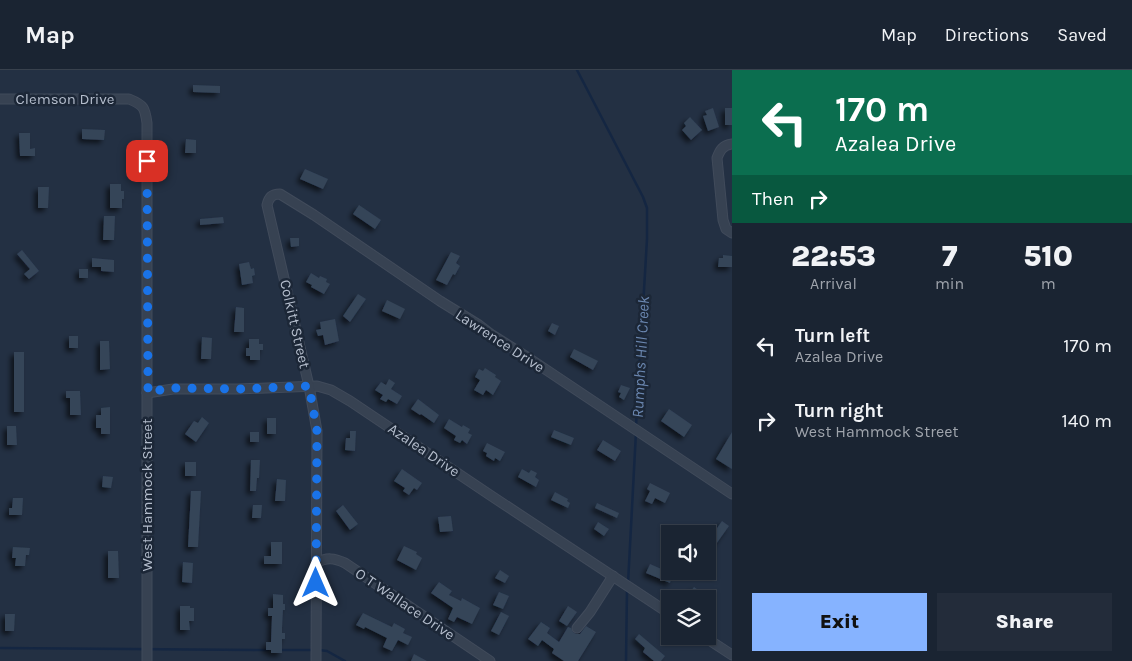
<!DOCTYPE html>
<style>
:root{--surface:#1a2432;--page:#232c3a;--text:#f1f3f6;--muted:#9fa4ac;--line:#38414d;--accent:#86b3ff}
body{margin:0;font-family:Karla,sans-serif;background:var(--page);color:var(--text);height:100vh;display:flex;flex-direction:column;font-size:19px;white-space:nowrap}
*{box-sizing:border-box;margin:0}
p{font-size:16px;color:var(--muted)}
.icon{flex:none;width:28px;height:28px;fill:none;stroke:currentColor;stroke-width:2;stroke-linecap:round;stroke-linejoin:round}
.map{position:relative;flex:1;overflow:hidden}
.sheet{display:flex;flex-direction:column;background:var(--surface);width:400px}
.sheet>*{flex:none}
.top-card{background:#0b6e4f;color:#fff;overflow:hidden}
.buttons{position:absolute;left:661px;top:455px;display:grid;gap:10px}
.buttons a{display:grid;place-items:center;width:55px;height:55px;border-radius:0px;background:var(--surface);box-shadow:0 1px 4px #0004,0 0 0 1px var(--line);font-size:25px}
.pin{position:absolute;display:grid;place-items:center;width:42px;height:42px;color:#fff;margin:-21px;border-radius:10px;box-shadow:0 2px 8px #0006}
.me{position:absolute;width:55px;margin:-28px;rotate:0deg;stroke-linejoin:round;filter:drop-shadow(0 0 4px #0008)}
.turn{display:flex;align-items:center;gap:18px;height:105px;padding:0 20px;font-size:22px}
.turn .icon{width:65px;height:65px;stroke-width:2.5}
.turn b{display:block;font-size:35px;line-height:42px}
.then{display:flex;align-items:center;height:48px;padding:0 20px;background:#0003;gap:10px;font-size:19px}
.eta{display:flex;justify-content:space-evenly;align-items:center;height:85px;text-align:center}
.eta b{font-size:30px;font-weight:800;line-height:35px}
.button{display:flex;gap:10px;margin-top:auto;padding:10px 20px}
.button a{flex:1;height:58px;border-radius:0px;background:var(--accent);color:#111;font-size:20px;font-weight:800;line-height:58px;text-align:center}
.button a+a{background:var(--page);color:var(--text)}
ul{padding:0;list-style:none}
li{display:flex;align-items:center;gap:15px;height:75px;padding:0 20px}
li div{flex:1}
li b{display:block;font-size:19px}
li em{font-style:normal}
header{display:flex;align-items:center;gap:30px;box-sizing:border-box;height:70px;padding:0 25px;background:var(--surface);border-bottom:1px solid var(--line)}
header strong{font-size:24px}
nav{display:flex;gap:28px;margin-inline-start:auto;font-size:18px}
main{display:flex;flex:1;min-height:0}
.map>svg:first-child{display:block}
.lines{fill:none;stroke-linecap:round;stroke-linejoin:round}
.stream{stroke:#142642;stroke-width:2.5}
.building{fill:#344459;filter:url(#shadow)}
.minor-casing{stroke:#414b5b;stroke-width:11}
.minor{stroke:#374252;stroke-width:9}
.route{stroke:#1a73e8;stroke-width:9;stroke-dasharray:0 16.2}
.labels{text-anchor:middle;stroke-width:5;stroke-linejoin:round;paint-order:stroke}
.street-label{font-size:15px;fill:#b4bdcc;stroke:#1c2737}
.water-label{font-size:16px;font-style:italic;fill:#6a86af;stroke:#1c2737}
</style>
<header>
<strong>Map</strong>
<nav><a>Map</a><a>Directions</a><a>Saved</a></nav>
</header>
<main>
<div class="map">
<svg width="732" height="591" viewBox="0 0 732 591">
<defs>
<filter id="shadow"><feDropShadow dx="-3.5" dy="3.5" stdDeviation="2.5" flood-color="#0009"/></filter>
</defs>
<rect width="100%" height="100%" fill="#233043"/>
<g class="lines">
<g class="stream">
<path d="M577,0L643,127L647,138V169L636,356"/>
<path d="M628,514L636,362"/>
<path d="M0,578L268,580"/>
<path d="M279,580H313"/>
<path d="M319,580L327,581L345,591"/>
<path d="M626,591L627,519"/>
</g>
</g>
<g class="building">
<path d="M193,15L220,16V23L193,22Z"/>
<path d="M713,38L719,57L708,61L703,46L707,45L705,41Z"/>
<rect x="725" y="38" width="7" height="17"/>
<path d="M690,47L702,60L691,70L682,60L686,56L684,53Z"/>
<path d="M82,59L105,60L104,70L82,69Z"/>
<path d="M19,63H30V79L35,78V86H20Z"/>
<path d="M186,69L196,70V83H185Z"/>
<path d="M305,99L328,109L323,119L300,109Z"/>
<path d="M110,114H121V121H124V129H122V138H110Z"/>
<path d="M38,117H49L48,138H38Z"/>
<path d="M359,135L381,150L375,159L353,144Z"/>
<path d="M104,146H115L114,170H103Z"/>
<path d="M223,147L224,153L200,155V149Z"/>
<path d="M290,168H299V176L291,177Z"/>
<path d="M22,180L39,201L29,209L24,204L30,199L17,184Z"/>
<path d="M451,182L460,186L456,193L460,196L455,205L453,204L447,215L436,210Z"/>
<path d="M723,185L732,186V197H718L719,188H723Z"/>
<path d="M92,188L114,190V202L101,201V197H92Z"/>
<path d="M249,192L251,199L254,198L255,205L252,206L253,213L242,215L239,194Z"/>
<rect x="79" y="199" width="9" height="9"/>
<path d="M311,203L319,208L320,206L327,209L326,212L330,214L324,224L311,217L312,215L306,212Z"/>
<path d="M358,224L366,229L350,252L343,246Z"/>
<path d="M387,230L405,239L400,249L382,241Z"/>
<path d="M236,237L244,238V262H234Z"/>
<path d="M335,249L339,271L325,275L323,265L318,266L316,260L321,259L320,252Z"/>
<path d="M552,253L559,256L555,265L548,261Z"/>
<rect x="69" y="266" width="9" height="12"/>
<path d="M202,267L212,268L211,289H201Z"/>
<path d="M249,269H259V274H263V280H260V290H250V286H246V278H249Z"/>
<path d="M100,271H109L110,299L100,300Z"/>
<path d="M574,279L598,291L593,300L570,287Z"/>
<rect x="14" y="282" width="10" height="60"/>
<path d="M485,298L496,305L495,307L501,311L493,325L486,320L483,325L474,320L480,310L475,307L479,299L483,301Z"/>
<path d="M389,309L395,313L391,319L402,326L397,334L388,329L386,332L380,329L383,325L375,320L381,312L386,315Z"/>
<path d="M621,315L630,318L624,330L619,327L621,323L618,322Z"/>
<path d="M66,321H80L81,345H70V328H66Z"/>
<path d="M418,329L439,345L434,353L421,344L420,345L411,339Z"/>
<path d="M110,337V364H101V358H96V345H101V338Z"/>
<path d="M669,339L692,355L684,367L661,351Z"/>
<path d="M202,347L209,353L196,372L185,364L194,351L198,353Z"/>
<rect x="267" y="348" width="9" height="16"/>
<path d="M449,349L462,357L463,355L470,359L468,363L472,365L467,374L462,370L460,373L454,370L456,366L444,358Z"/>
<path d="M7,356H16L17,375H7Z"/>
<path d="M554,360L574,368L571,375L551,367Z"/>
<path d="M350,361H356L355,381L345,380L346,368H350Z"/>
<rect x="250" y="362" width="9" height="10"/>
<path d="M732,362V399L716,389Z"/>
<path d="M603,370L621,381L615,391L597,380Z"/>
<path d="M487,373L505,382L500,391L495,388L494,391L486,386L487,383L483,381Z"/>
<path d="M251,390H260L259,408H257L256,421H250Z"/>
<rect x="185" y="392" width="11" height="14"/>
<path d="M402,399L422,413L417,420L414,418L409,425L403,421L405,418L394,411Z"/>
<path d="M522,399L529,403L531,400L537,403L535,407L539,410L536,417L518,407Z"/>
<path d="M103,406L113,407L111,418L102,417Z"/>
<path d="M277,409L286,410L285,431H275Z"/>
<path d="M650,413L670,423L665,433L655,428L652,434L645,431L650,421L647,419Z"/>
<path d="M191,421H201L198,477H188Z"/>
<path d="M555,422L568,429L567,431L570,433L568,438L551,430Z"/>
<path d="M13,428H23L22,445H9V438H12Z"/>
<path d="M597,433L619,443L617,448L595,438Z"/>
<path d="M253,435H262L261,448H252Z"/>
<path d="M343,435L358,454L350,460L336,441Z"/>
<path d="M451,446L453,461L440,462L438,447Z"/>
<path d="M722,451L729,456L714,477L708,471Z"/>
<path d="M598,452L609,459L604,466L594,459Z"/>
<path d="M271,472H282V494H264V486H271Z"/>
<path d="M404,476L417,482L416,484L422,488L416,500L397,490Z"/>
<path d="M13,477L30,478L29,485H26L25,496H15L16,488H12Z"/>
<path d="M108,481H118L119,508H108Z"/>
<path d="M183,492L193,493L192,513L182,512Z"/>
<path d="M650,494L673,504L670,513L646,503Z"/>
<path d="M500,500L509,506L505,513L495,508Z"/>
<path d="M439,512L452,521L449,525L461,531L462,528L480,538L472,554L457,547L454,552L448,549L453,538L431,523Z"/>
<path d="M694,517L711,529H695L689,524Z"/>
<path d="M499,522L509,526L503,539L493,535Z"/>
<path d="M273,524L283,525V534H285V540H283L282,558V563H285V569H282V583H271V580H266V572H271L272,546H268V538H273Z"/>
<path d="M180,536H190V538H194V551H189L190,560H180Z"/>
<path d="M568,536L577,542L567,556L559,551Z"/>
<path d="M501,542L509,546L499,565L491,561Z"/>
<path d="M363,543L392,557L394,553L405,559L403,563L412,567L408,575L398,570L392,581L383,577L387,568L365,557L364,559L356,555Z"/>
<path d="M5,544H15L14,561H5Z"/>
<path d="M541,552L550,558L547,563L559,572L568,557L571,558L573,562L576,564H580L586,556L596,562L578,591H564L552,583L554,579L542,570L538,576L528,569Z"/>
<path d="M639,564L665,586L661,591H654L643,582L645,578L635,569Z"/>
<path d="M414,584L427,591H411Z"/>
</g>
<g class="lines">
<defs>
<g id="minor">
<path d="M0,29H129C144,35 145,38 147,53V591"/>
<path d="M732,74C723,75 720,80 717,88L723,150L726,159L732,163"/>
<path d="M147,323L173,319H238L317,316L331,320L350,331L490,425L670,544"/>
<path d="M316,493C327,487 334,488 345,493L490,591"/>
<path d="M577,558L590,542L613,506"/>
<path d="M703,566L732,585"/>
<path d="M316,591L317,361L309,316L267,135C269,127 272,124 280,124L314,145L440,231L479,255L492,265L530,289L732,424"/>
</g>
</defs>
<use href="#minor" class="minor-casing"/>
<use href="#minor" class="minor"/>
</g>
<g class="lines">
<path class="route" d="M147,91L148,322L173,318L238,319L309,316L317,361L316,513"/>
</g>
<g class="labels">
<g class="street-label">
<text x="65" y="34">Clemson Drive</text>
<text transform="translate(295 254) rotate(77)" y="5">Colkitt Street</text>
<text transform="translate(500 271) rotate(33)" y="5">Lawrence Drive</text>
<text transform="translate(424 380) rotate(34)" y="5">Azalea Drive</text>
<text transform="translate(147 425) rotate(-90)" y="5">West Hammock Street</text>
<text transform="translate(405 534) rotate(34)" y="5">O T Wallace Drive</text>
</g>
<g class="water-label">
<text transform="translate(640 287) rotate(-87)" y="6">Rumphs Hill Creek</text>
</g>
</g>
</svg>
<div class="buttons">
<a><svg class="icon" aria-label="sound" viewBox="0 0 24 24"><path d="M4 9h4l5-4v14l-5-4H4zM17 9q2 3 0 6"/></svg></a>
<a><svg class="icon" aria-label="layers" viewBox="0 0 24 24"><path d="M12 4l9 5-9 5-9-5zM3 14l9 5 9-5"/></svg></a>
</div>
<div class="pin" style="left:147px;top:91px;background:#d93025"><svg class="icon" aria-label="arrive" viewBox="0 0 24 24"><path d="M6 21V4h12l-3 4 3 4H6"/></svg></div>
<svg class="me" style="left:316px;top:513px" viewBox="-20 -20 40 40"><path d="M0-17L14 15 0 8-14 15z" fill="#1a73e8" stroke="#fff" stroke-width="4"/></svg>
</div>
<section class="sheet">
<div class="top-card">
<div class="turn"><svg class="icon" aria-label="left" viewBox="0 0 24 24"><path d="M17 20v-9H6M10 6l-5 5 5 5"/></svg><div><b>170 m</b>Azalea Drive</div></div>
<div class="then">Then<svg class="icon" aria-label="right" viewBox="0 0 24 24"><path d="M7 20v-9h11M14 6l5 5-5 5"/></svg></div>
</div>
<div class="eta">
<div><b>22:53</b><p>Arrival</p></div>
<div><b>7</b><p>min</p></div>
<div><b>510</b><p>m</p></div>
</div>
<ul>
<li><svg class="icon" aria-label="left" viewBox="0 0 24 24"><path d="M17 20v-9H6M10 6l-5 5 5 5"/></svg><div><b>Turn left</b><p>Azalea Drive</p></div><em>170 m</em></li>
<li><svg class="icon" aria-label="right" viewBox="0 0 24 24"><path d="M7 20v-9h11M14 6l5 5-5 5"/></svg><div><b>Turn right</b><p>West Hammock Street</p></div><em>140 m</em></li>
</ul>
<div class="button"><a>Exit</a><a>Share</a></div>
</section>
</main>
